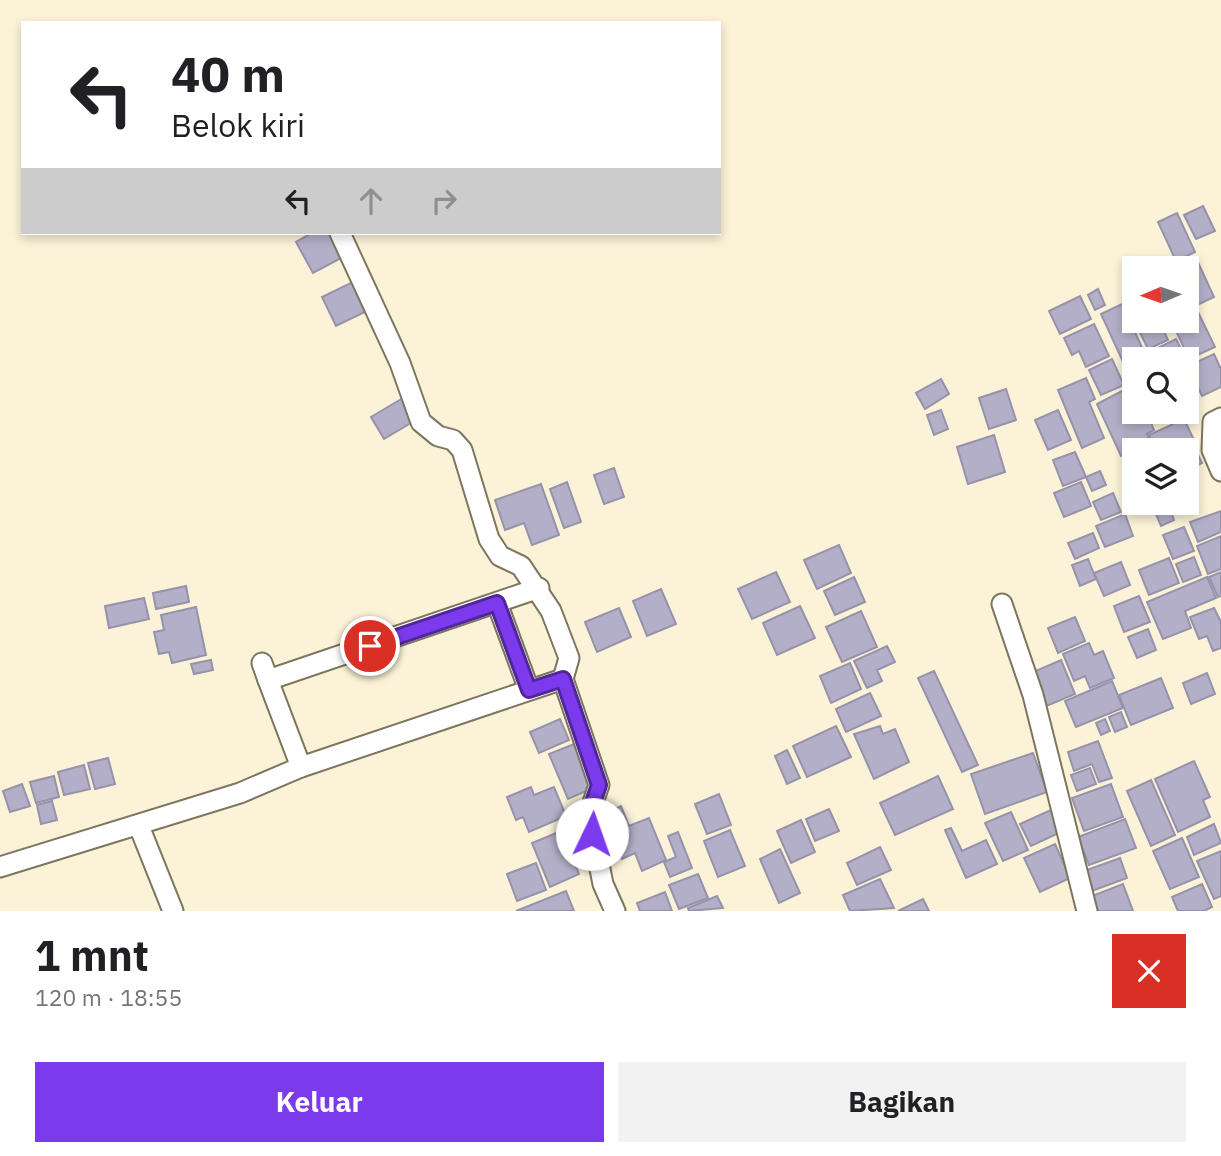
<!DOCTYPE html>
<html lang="id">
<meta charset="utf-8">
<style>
:root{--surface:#fff;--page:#f2f2f2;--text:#202124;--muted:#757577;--accent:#7c3aed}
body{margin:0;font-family:"IBM Plex Sans",sans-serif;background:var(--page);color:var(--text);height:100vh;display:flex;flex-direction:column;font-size:26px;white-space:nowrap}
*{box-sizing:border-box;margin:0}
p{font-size:23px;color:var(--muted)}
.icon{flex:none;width:38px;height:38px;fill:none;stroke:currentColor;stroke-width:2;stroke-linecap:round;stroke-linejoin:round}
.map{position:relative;height:911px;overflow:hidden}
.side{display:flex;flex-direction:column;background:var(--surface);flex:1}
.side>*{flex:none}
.banner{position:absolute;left:21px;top:21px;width:700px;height:214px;border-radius:0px;box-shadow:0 4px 10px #0003;background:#fff;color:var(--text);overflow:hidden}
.needle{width:46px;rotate:268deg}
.tools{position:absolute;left:1122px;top:256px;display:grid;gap:14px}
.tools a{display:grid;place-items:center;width:77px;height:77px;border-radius:0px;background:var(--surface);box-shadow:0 4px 10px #0003;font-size:35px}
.pin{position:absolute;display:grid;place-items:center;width:60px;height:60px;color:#fff;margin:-30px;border:4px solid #fff;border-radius:50%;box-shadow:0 2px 7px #0007}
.me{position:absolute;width:77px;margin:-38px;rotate:3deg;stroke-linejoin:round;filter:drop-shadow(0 0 5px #0008)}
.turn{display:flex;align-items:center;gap:24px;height:147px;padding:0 35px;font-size:32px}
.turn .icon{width:91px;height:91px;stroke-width:2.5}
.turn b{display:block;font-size:49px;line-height:60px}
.lanes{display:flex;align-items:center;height:66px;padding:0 35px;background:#0003;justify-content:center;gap:35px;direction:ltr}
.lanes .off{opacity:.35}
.round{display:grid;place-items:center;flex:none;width:74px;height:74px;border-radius:0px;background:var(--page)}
.head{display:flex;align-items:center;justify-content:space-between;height:119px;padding:0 35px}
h1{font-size:42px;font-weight:800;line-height:52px}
.cta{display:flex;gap:14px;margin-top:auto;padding:14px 35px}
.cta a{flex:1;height:80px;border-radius:0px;background:var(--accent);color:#fff;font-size:28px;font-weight:800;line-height:80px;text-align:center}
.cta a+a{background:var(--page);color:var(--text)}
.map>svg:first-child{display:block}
.building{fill:#b4afc8;stroke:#9692aa;stroke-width:2}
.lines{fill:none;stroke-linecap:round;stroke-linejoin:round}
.street-casing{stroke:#7d765e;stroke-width:23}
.street{stroke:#fff;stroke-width:19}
.route-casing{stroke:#51269a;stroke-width:18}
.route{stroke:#7c3aed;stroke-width:12}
</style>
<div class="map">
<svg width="1221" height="911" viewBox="0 0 1221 911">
<rect width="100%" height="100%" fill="#fbf2d8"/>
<g class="building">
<path d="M1203,206L1215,231L1196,239L1184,215Z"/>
<path d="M1177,213L1195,252L1176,261L1158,222Z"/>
<path d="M312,233H330L343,257L313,273L296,242Z"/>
<path d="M1196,258L1214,297L1193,307L1186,293V268H1174Z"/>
<path d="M357,280L371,309L336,326L322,297Z"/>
<path d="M1098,289L1105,305L1095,310L1088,295Z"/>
<path d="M1134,293V320H1159L1168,340L1148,349L1123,298Z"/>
<path d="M1080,296L1091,319L1060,334L1049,311Z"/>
<path d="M1122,304L1145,354L1124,364L1101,314Z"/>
<path d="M1197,310L1215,347L1189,359L1172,322L1186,320V315Z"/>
<path d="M1094,324L1109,356L1086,367L1079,351L1072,355L1064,338Z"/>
<path d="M1176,339L1186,359H1153L1150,352Z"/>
<path d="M1214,354L1221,369V387L1202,396L1188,366Z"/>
<path d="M1112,359L1124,385L1101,395L1089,370Z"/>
<path d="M1086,378L1095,399L1089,402L1104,438L1082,448L1058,390Z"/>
<path d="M941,379L949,394L925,409L916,393Z"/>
<path d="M1186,379L1197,401L1186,406Z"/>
<path d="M1006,389L1016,420L989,429L979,398Z"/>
<path d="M1126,389L1131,401L1134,400V411H1146L1154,430L1147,434L1150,441L1121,456L1097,404Z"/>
<path d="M403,398L416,420L384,439L371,417Z"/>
<path d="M941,410L948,429L934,435L927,415Z"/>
<path d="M1058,410L1071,440L1048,450L1035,420Z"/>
<path d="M1184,419L1195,442L1179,450H1156L1149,435Z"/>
<path d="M994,435L1005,472L968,484L957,447Z"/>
<path d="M1194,446L1202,463L1186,471L1185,450Z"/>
<path d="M1075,452L1086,477L1063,486L1053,460Z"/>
<path d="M614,468L624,497L604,504L594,475Z"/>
<path d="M1100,471L1106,485L1092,491L1086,477Z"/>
<path d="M567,482L581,522L564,528L550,489Z"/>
<path d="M1081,482L1091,506L1064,517L1054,493Z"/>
<path d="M541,484L559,535L532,545L524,523L505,530L495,500Z"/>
<path d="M1113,493L1121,512L1101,520L1093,502Z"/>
<path d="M1158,502H1178L1181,509L1172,514L1174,520L1161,526L1156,514L1163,511Z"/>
<path d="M1221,511V532L1198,542L1190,522Z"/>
<path d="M1125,514L1133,536L1105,547L1096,526Z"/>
<path d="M1184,527L1194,551L1173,559L1163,535Z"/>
<path d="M1093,533L1099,548L1075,559L1068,543Z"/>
<path d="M1221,536V569L1208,574L1197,546Z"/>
<path d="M839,545L851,573L817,589L804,560Z"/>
<path d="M1194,557L1201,575L1183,582L1176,564Z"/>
<path d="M1169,558L1179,583L1149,595L1139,570Z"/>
<path d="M1088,559L1096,579L1080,586L1072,565Z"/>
<path d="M1121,562L1130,585L1104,596L1094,573Z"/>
<path d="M776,572L790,602L752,619L738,589Z"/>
<path d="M1221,572V596L1218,597L1209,577Z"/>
<path d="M854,577L865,602L835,615L824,591Z"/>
<path d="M1207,577L1216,598L1185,611L1191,628L1163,639L1147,602Z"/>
<path d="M186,586L189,602L156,609L153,593Z"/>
<path d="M661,589L676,624L647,636L633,601Z"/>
<path d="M1139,596L1150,622L1124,632L1114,606Z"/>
<path d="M144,598L149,619L109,628L105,606Z"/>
<path d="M800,606L815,638L777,655L763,623Z"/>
<path d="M196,607L206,655L172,663L169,652L159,654L154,632L164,630L161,615Z"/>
<path d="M619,608L631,637L597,652L585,622Z"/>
<path d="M1214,608L1221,622V648L1213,651L1207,636L1199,639L1190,617Z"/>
<path d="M861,611L877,647L842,662L826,627Z"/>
<path d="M1075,617L1085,641L1058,653L1048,628Z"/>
<path d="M1148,629L1156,650L1137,658L1128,637Z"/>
<path d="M1089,643L1094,655L1103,651L1114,678L1090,688L1085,676L1074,681L1063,654Z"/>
<path d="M887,646L895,662L877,670L882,681L867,688L854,661Z"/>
<path d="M211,660L213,670L194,674L191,664Z"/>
<path d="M1061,660L1075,694L1044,707L1031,673Z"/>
<path d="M850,663L861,689L831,703L820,676Z"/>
<path d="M934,671L978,765L962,772L918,678Z"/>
<path d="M1207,673L1215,694L1191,704L1183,683Z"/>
<path d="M1161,678L1173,708L1131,725L1119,695Z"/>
<path d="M1112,681L1123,708L1076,727L1065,701Z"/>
<path d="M870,693L881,716L846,732L836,709Z"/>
<path d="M1121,712L1127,727L1115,732L1109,717Z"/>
<path d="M560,719L569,740L539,753L530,732Z"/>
<path d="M1105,719L1110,731L1101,735L1096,723Z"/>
<path d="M836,726L851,757L807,777L793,746Z"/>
<path d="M880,726L883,734L895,729L909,762L874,779L854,734Z"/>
<path d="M1098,741L1112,778L1099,782L1092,764L1074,771L1068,752Z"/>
<path d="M574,744L593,788L568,799L549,754Z"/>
<path d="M787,750L800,778L787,784L775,756Z"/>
<path d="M1033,753L1047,792L985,814L971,774Z"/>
<path d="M108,758L115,784L95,789L88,763Z"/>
<path d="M1194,761L1210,797L1203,800L1210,817L1178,832L1155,779Z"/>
<path d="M84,765L90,789L64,795L58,772Z"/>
<path d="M1090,768L1096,784L1077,791L1071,775Z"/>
<path d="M54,776L59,797L36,803L30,782Z"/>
<path d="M938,776L953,809L895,835L880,803Z"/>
<path d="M1151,780L1175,835L1151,846L1127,791Z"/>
<path d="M22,784L30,806L10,812L3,791Z"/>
<path d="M1111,784L1123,817L1084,831L1072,798Z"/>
<path d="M531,787L534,795L554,787L566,816L529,832L523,817L516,820L507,797Z"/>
<path d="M719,794L731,825L707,834L695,804Z"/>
<path d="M52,801L57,820L41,824L37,805Z"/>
<path d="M621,806L629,826L649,818L666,860L642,871L635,853L622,859L604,814Z"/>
<path d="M829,809L839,831L815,841L806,819Z"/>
<path d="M1053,809L1063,831L1031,846L1020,824Z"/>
<path d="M1011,812L1028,850L1003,861L985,823Z"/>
<path d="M1125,819L1136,848L1089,865L1078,837Z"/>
<path d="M801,820L815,852L791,863L777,831Z"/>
<path d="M1214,824L1221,843L1194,855L1187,837Z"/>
<path d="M951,828L962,851L986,840L997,864L966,878L945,830Z"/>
<path d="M730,830L745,866L718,877L704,841Z"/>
<path d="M561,831L579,874L550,887L532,843Z"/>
<path d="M678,832L692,868L670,877L664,862L676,857L668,836Z"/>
<path d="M1182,838L1199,877L1170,889L1153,851Z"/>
<path d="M1055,844L1070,878L1040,892L1024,858Z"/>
<path d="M880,847L891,870L857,885L847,863Z"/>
<path d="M780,849L800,893L779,903L760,859Z"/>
<path d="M1221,851V896L1214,899L1197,861Z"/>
<path d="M1120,858L1127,878L1092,891L1084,871Z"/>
<path d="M536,863L546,890L517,901L507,874Z"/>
<path d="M698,874L708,898L679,909L669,885Z"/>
<path d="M880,879L894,908L850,911L843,895Z"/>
<path d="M1123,884L1133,911H1098L1092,896Z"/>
<path d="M1202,884L1212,907L1204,911H1178L1172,897Z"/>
<path d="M566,891L574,911H516Z"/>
<path d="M665,892L672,911H640L637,903Z"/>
<path d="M717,896L723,908L689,911L688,908Z"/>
<path d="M923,899L929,911H898Z"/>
</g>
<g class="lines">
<defs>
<g id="street">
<path d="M340,233L400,363L421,422L438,436L453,440L462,450L489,539L500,556L521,566L551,611L569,658L563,679"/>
<path d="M1221,418L1213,422L1212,450L1221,471"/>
<path d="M497,603L529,690"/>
<path d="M1002,604L1033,695L1087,911"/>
<path d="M262,663L268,680"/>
<path d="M301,767L268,680L539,588"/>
<path d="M139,826L173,911"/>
<path d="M0,867L240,793L301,767L563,679L599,785L589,814L603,884L615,911"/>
</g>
</defs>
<use href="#street" class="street-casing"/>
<use href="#street" class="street"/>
</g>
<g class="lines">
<defs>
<path id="route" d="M370,646L497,603L529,690L563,679L599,785L589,814L592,834"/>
</defs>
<use href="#route" class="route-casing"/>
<use href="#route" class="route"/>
</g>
</svg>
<div class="tools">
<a><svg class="needle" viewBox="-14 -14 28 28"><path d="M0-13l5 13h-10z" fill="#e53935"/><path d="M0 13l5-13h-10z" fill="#757577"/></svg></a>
<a><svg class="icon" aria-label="search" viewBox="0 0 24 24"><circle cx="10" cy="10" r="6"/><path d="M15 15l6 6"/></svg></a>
<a><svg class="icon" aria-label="layers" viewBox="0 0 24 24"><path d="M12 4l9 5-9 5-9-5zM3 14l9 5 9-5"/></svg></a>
</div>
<div class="pin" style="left:370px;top:646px;background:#d93025"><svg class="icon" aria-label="arrive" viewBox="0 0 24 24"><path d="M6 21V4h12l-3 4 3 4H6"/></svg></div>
<svg class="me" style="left:592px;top:834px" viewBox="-20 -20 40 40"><circle r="19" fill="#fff"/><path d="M0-13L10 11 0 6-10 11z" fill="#7c3aed"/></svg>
<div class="banner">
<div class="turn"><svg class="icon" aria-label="left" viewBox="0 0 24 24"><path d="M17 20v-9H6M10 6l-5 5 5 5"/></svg><div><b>40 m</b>Belok kiri</div></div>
<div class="lanes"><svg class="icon" aria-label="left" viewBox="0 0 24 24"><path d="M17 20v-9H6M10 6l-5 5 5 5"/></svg><svg class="icon off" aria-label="ahead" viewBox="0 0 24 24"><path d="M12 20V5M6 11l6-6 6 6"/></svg><svg class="icon off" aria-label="right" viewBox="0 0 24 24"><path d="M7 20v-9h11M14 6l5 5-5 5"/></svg></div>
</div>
</div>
<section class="side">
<div class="head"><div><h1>1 mnt</h1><p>120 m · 18:55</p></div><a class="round" style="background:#d93025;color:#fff"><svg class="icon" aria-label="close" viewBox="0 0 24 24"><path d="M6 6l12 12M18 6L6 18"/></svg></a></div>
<div class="cta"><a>Keluar</a><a>Bagikan</a></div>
</section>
